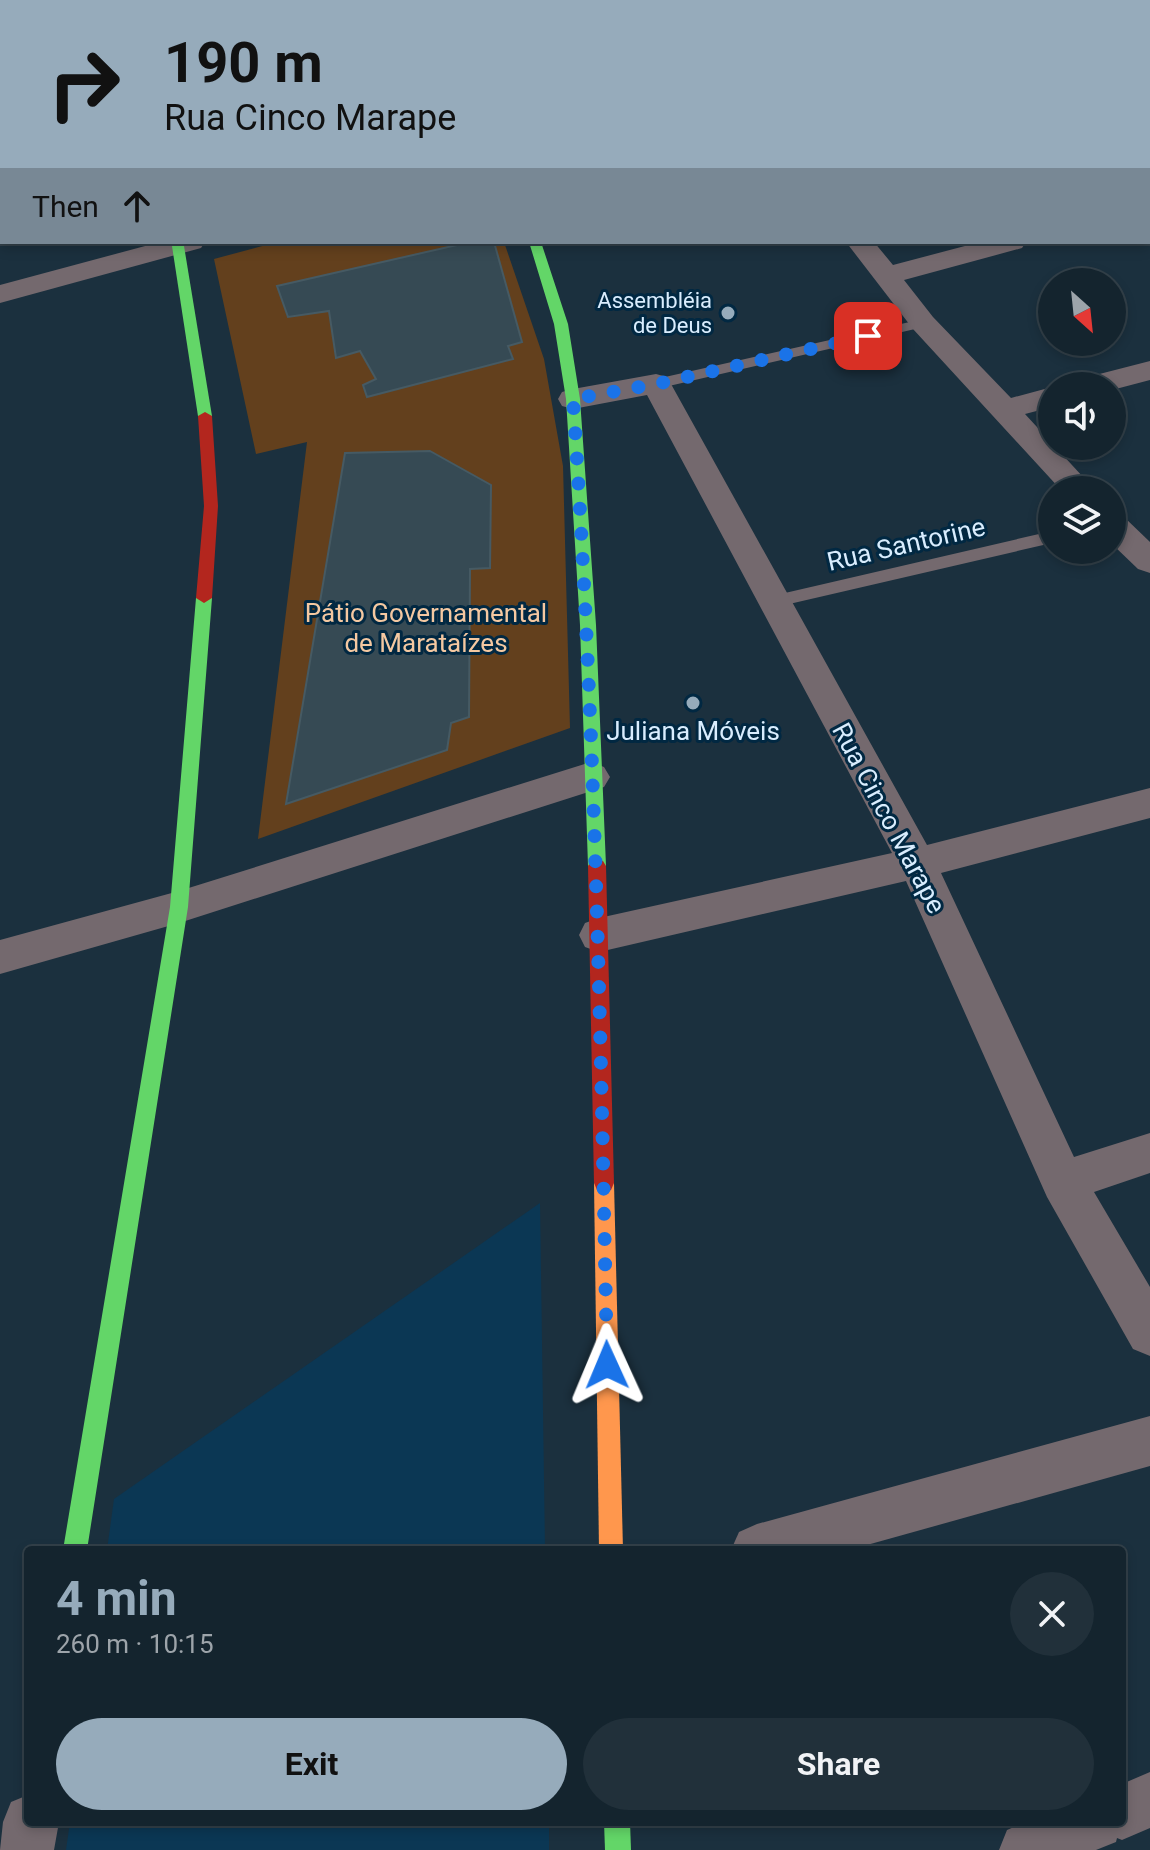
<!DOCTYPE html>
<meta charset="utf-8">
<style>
:root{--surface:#14242e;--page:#21303a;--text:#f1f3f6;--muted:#9da4aa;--line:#33414a;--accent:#96abbb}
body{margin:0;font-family:Roboto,sans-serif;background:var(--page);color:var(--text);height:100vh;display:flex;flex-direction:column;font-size:30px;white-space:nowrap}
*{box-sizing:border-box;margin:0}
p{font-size:26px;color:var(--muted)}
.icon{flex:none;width:44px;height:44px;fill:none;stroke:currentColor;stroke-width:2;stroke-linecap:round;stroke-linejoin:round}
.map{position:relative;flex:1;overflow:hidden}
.side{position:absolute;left:24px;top:1546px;width:1102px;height:280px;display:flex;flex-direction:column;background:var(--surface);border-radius:8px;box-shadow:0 4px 12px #0003,0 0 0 2px var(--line)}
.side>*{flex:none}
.guide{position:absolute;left:0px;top:0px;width:1150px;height:244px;box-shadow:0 4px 12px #0003,0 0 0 2px var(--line);background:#96abbb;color:#111;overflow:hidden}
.needle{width:52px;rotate:153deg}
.fabs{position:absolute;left:1038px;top:268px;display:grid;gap:16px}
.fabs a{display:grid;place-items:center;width:88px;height:88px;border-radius:50%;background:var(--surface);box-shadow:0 4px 12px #0003,0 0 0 2px var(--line);font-size:40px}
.pin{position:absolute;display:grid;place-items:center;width:68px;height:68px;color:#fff;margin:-34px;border-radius:16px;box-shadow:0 4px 12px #0006}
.me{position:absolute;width:88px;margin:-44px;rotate:359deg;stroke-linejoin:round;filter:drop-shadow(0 0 6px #0008)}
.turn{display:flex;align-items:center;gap:28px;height:168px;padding:0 32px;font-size:36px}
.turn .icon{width:104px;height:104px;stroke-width:2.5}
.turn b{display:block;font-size:56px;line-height:68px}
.then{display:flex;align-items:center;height:76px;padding:0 32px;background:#0003;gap:16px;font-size:30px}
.round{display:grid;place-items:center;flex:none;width:84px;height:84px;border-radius:42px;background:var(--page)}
.overview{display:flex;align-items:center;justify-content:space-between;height:136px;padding:0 32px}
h1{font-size:48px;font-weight:700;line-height:60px;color:var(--accent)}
.primary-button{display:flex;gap:16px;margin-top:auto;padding:16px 32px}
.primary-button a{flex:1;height:92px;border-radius:48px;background:var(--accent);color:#111;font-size:32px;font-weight:700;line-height:92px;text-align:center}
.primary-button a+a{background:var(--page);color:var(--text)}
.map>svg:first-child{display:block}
.built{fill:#0b3754}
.green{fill:#63401d}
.building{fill:#364a54;stroke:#465a63;stroke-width:2}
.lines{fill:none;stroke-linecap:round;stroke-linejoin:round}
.lane{fill:#74696e;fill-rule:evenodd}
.street{fill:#74696e;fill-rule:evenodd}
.fast{fill:#63d668;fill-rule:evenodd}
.slow{fill:#ff974d;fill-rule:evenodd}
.jam{fill:#b3261e;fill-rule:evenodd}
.route{stroke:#1a73e8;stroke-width:14;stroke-dasharray:0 25.2}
.poi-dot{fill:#96abbb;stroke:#012842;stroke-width:3}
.labels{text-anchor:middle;stroke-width:6;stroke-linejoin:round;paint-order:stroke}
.far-poi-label{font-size:22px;fill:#d9edfe;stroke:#012842;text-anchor:end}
.street-label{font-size:26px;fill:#d9edfe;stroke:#012842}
.park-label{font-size:26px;fill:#f4c8a1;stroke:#012842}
.poi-label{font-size:26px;fill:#d9edfe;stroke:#012842}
</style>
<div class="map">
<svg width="1150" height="1850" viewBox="0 0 1150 1850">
<rect width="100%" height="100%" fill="#1b303e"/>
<g class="built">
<path d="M540,1203L545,1550H107L114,1499Z"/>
<path d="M70,1822H549V1850H66Z"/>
</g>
<path class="green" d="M277,242H504L544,359L563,466L570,728L258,839L307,442L256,454L214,259Z"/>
<g class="building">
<path d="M494,242L522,342L508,346L513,359L367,397L363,385L376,379L360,351L336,358L329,311L288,317L277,286L457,245Z"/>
<path d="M430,451L491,485L490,568L470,569L469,717L451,723L447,750L286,804L345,453Z"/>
</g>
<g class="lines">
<g class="lane">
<path d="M1055,0H1067L1069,2H1057Z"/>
<path d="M923,319L930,323L928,326L656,389L648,384L656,379Z"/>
<path d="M1052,531V543L772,608L763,602L772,596Z"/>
</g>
<g class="street">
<path d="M648,0H672L673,2H649Z"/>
<path d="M872,0H905L870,2Z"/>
<path d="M2,157V173L0,174V158Z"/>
<path d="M1148,197H1150L1148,214Z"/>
<path d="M160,242H205L201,248L0,303V285Z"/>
<path d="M846,242H874L893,265L980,242H1026L1022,248L904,280L933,317L1011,398L1052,387V407L1025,414L1095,490H1061L913,329Z"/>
<path d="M1150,361V380L1112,390V386H1076L1080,379Z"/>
<path d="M656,374L667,377L671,384L927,845L1150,788V818L941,873L1074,1157L1150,1133V1173L1094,1192L1150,1287V1356L1133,1349L1047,1197L906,881L599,952L585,947L579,935L585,923L599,918L892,853L647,395L573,409L562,406L558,399L562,392L573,389Z"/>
<path d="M1112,514L1124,517L1150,542V573L1138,569L1112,544Z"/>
<path d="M591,762L604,767L610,777L604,787L179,923L0,974V940L179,891Z"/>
<path d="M1150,1416V1466L849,1550H731L739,1532L757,1524Z"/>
<path d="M1150,1772V1828L1122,1840L1117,1838L1116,1842L1096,1850H999L1007,1830L1026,1822H1122V1784Z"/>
<path d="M28,1795V1822H59L54,1850H0L3,1822L11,1802Z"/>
</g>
<g class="fast">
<path d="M178,242L184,246L212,416L205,420L198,416L172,246Z"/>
<path d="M529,242H541L568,324L580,399L596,625L606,866L603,871H591L588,866L580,625L566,399L554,324Z"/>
<path d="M204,593L212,598L188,907L87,1550H63L170,907L196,598Z"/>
<path d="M604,1822H630L631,1850H605Z"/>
</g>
<g class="slow">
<path d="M423,0H433L434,2H424Z"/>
<path d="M604,1174L611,1176L614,1183L623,1550H599L594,1183L597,1176Z"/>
</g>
<g class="jam">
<path d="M205,412L212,416L218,506L212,598L204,603L196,598L204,506L198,416Z"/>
<path d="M597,859L603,861L606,866L614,1183L611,1190L604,1192L597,1190L594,1183L588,866L591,861Z"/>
</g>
</g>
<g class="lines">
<path class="route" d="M607,1365C601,1043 595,721 573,399L656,384L868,336"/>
</g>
<g class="poi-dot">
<circle cx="728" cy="313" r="8"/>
<circle cx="693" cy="703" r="8"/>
</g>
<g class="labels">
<g class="far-poi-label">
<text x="712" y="308">Assembléia<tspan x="712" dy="25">de Deus</tspan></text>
</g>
<g class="street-label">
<text transform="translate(906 544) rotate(-13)" y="9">Rua Santorine</text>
<text transform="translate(889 818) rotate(62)" y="9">Rua Cinco Marape</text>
</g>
<g class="park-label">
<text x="426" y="622">Pátio Governamental<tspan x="426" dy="30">de Marataízes</tspan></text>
</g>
<g class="poi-label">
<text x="693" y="740">Juliana Móveis</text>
</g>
</g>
</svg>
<div class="fabs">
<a><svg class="needle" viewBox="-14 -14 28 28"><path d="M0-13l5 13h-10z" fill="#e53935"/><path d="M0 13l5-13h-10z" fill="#9da4aa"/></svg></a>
<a><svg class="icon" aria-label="sound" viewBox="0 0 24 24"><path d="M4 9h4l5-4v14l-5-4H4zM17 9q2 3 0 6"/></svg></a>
<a><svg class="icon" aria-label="layers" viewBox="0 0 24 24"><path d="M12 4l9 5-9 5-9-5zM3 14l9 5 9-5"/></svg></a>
</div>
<div class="pin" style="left:868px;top:336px;background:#d93025"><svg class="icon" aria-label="arrive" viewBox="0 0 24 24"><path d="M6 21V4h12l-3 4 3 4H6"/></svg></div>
<svg class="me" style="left:607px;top:1365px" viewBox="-20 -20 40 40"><path d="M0-17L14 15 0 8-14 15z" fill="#1a73e8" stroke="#fff" stroke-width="4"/></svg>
<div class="guide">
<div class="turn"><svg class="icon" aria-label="right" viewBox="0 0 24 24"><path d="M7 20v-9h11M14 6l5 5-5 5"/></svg><div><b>190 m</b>Rua Cinco Marape</div></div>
<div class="then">Then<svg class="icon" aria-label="ahead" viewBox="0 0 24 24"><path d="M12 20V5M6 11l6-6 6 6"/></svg></div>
</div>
<section class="side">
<div class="overview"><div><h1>4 min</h1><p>260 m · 10:15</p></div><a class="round"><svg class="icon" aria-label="close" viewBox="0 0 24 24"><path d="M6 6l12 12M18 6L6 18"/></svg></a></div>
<div class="primary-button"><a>Exit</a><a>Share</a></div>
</section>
</div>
